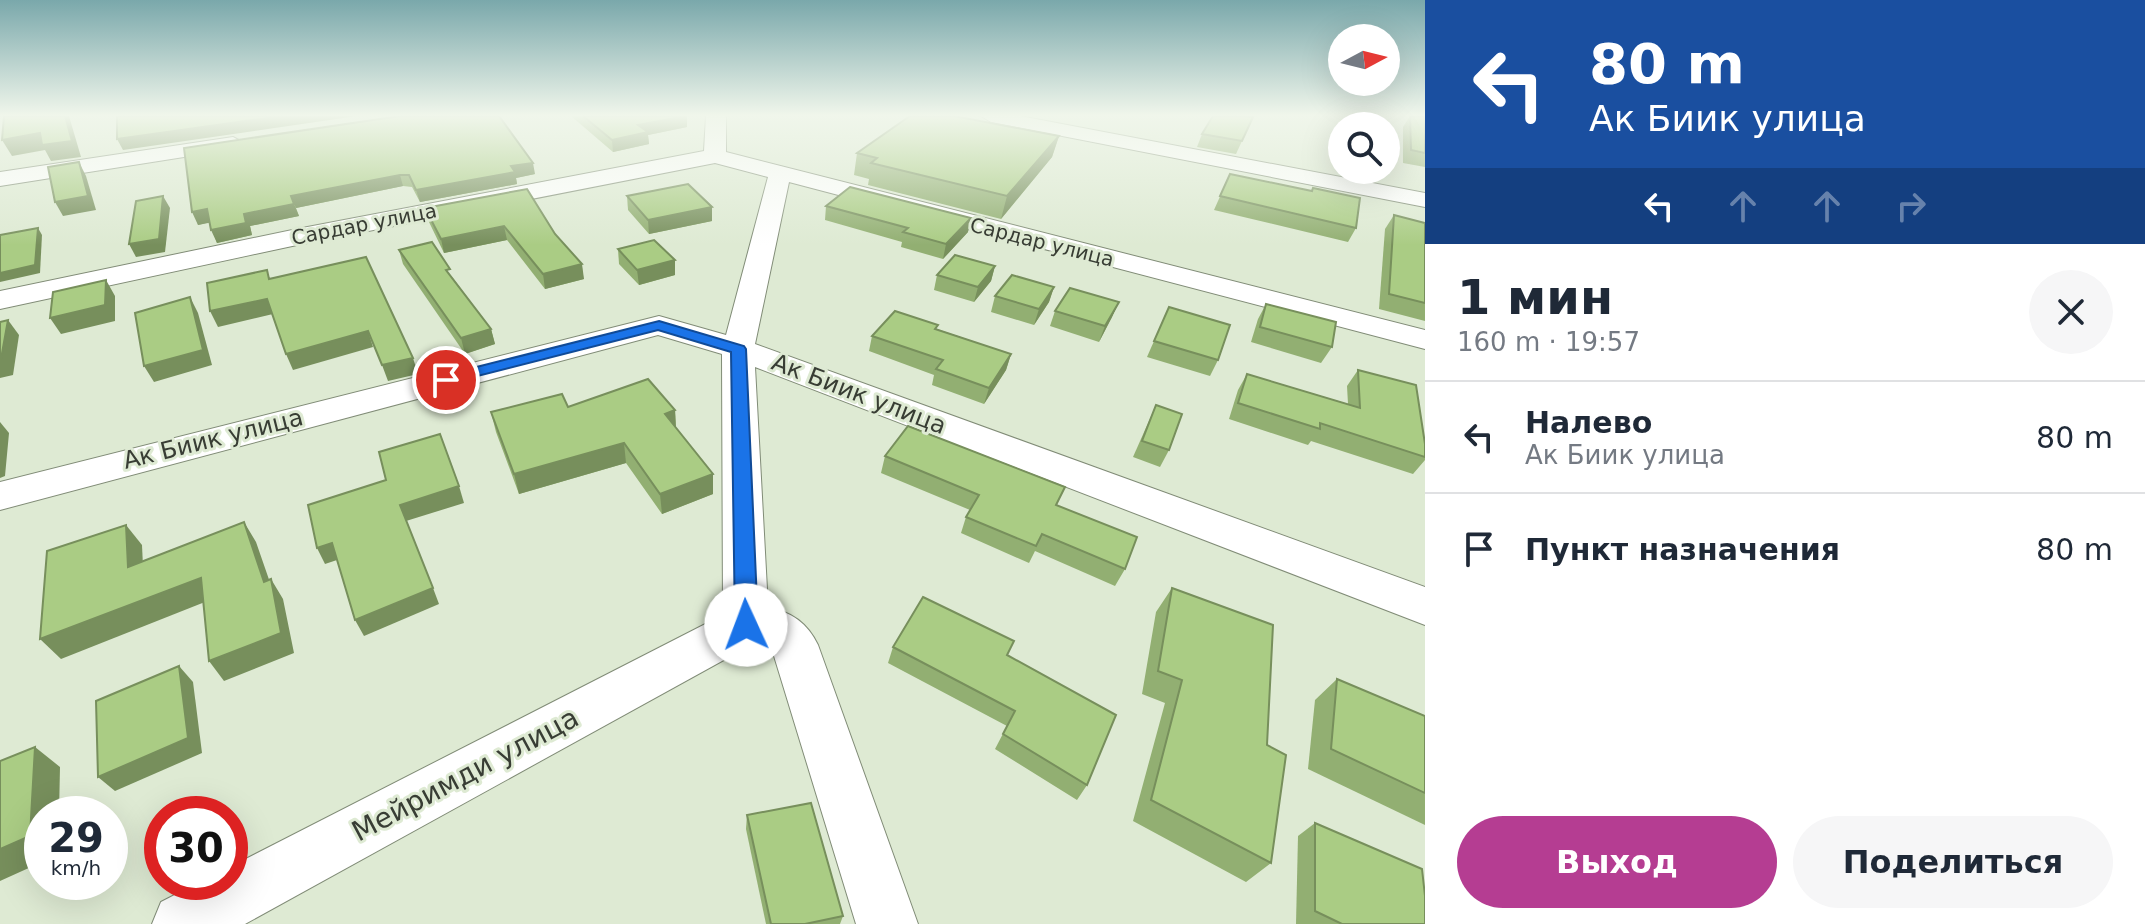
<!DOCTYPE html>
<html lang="ru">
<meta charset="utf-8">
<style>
:root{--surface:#fff;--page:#f6f6f7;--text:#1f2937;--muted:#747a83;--line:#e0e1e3;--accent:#b53d92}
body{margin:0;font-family:"DejaVu Sans",sans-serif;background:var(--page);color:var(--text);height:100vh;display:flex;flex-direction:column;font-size:30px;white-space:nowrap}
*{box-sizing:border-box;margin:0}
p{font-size:26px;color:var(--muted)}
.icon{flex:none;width:44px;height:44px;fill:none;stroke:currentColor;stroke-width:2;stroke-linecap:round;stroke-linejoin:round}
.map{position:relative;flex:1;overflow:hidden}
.details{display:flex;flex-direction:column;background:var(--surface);width:720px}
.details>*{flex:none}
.top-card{background:#1a4fa0;color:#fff;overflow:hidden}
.needle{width:52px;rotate:83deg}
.tools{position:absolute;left:1328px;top:24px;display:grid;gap:16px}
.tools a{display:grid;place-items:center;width:72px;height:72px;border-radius:50%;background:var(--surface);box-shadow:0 8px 32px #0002;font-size:40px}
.speed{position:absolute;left:24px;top:796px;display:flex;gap:16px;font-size:40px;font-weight:700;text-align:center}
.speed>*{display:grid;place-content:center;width:104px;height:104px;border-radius:50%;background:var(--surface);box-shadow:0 8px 32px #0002;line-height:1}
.speed small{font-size:20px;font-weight:400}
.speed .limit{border:12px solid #d22;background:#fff;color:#111}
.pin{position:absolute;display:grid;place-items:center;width:68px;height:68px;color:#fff;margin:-34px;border:4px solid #fff;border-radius:50%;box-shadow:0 2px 8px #0007}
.me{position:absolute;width:88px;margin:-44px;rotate:358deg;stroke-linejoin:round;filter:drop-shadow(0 0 6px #0008)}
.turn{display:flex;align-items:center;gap:28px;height:168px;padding:0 32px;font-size:36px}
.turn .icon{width:104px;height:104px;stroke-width:2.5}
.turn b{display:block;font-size:56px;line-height:68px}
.lanes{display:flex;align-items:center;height:76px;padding:0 32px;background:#0003;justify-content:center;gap:40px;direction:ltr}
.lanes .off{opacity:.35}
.round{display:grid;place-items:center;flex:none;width:84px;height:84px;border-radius:42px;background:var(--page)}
.headline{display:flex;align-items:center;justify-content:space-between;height:136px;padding:0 32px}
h1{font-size:48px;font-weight:700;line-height:60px}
.primary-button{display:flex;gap:16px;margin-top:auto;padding:16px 32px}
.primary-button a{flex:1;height:92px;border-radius:48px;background:var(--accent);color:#fff;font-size:32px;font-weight:700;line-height:92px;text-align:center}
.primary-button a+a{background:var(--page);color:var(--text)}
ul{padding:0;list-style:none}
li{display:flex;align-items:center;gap:24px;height:112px;padding:0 32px;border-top:2px solid var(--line)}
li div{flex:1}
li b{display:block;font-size:30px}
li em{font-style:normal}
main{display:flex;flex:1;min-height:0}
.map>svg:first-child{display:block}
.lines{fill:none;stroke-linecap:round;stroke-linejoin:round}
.street-casing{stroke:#818c77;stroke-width:2}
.street{fill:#fff;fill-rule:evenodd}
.wall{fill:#92af72}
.shaded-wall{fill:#778f5c}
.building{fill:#aacc84;stroke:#778f5c;stroke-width:2}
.route{fill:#1a73e8;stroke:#114b97;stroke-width:2}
.labels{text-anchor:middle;stroke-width:6;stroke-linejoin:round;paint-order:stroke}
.far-street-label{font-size:20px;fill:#383d34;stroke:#deead3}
.street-label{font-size:24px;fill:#383d34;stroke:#deead3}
.near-street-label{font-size:28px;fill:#383d34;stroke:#deead3}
</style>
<main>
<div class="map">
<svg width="1425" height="924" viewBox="0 0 1425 924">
<rect width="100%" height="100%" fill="#deead3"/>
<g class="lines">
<defs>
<g id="street">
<path d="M706,116H726V152L1425,330V349L789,182L755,344L1425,587V625L755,367L768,608C791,611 808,624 818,645L918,924H856L774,656L762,646L751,645L245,924H152L161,902L200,882H230V867L723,615L722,354L658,335L0,510V482L659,316L726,335L768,177L715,163L297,245L0,309V291L297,229L704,151Z"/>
<path d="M981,116H1020L1425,193V207L991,122Z"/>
<path d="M233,137L244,143L241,148L0,186V172Z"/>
</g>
</defs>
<use href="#street" class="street-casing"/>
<use href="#street" class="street"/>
</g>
<g class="wall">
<path d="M571,116H687V127L648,135L649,144L613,152Z"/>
<path d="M1410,116H1425V167L1403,163V127Z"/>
<path d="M1253,117L1236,154L1197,147L1202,134Z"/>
<path d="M1059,136L1052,157L1001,219L868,185L869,179L854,175L857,153Z"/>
<path d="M184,148L535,174L516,178L517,184L420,202L412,187L403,186L296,208L299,216L250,226L252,235L217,243L210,222L198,225Z"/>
<path d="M1230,174L1312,191L1313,188L1356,228L1348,242L1214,210Z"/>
<path d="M527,189L584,279L545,289L507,240L444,253L429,222L425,208Z"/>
<path d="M627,196L712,207V221L649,234L628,210Z"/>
<path d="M826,206L968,232L943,259L901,247L902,242L825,220Z"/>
<path d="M1394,215L1425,223V321L1379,309L1385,229Z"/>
<path d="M618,249L675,260V275L639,285L619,264Z"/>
<path d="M399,250L452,277L491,329L495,344L465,354L403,264Z"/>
<path d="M995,266L991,281L974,302L934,290L937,275Z"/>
<path d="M1054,287L1049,302L1034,325L991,312L995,296Z"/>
<path d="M1119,302L1112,317L1099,342L1050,326L1055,311Z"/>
<path d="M1266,304L1332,347L1321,363L1251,342L1258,319Z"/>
<path d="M1169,307L1218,360L1210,376L1147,357Z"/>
<path d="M937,329L1011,354L1006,370L984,404L932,385L934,375L869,351L872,336Z"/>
<path d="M1358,370L1425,444V460L1413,474L1311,441L1308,445L1229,419L1238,390L1247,374L1348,404L1347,386Z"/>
<path d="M1156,405L1169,450L1160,467L1133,457Z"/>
<path d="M568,407L675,410L676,428L713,494L662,514L626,463L519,494L496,432L491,412Z"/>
<path d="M885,456L1057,505L1125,569L1115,586L1035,551L1029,563L961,533L966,517L970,510L881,473Z"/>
<path d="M1172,588L1267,745L1271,863L1246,882L1133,821L1165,703L1142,694L1156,612Z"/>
<path d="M893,647L1007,655L1087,785L1077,800L995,749L1007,726L888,663Z"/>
<path d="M1337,679L1425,716V825L1308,769L1315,700Z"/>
<path d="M747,815L843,916L840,924H766L746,829Z"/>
<path d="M1315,823L1425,924H1296L1298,836Z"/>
</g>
<g class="shaded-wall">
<path d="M65,116H69L81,157L51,161L45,150L12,156L2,140Z"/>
<path d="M282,116H357L123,150L117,139Z"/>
<path d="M687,116V127L648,135L649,144L613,152L612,140L638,125Z"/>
<path d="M1059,136L1052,157L1001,219L1007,196Z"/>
<path d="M79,162L86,176L96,210L63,216L55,202Z"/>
<path d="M533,163L535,174L516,178L517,184L420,202L416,190L511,166Z"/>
<path d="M400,175L403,186L296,208L291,196Z"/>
<path d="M163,196L170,208L165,252L136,257L129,244Z"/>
<path d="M294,204L299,216L250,226L252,235L217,243L211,230L244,214Z"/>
<path d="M712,207V221L649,234L648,220Z"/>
<path d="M207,209L213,222L198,225L192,212Z"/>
<path d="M971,218L968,232L943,259L946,244Z"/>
<path d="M504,226L507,240L444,253L441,239Z"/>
<path d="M38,228L42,235L40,273L0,282V273Z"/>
<path d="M675,260V275L639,285L637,270Z"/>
<path d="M582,264L584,279L545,289L543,274Z"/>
<path d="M995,266L991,281L974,302L978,287Z"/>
<path d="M106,280L115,296V321L61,334L50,318Z"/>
<path d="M1054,287L1049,302L1034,325L1039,309Z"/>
<path d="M190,297L198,313L212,365L154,382L144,366Z"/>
<path d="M267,299L273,314L218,327L210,311Z"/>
<path d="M1119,302L1112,317L1099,342L1105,326Z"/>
<path d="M8,320L19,335L13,375L0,378V359Z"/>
<path d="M491,329L495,344L465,354L461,338Z"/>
<path d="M368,331L373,347L293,370L286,354Z"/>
<path d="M1011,354L1006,370L984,404L989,388Z"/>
<path d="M413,358L418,374L388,381L382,365Z"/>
<path d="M675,410L676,430L665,414Z"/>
<path d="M0,422L9,433L5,476L0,478Z"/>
<path d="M624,443L626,463L519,494L514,474Z"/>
<path d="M713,474V494L662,514L660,494Z"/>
<path d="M459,486L464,503L406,521L400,505Z"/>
<path d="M244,522L256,542L274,594L271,579L283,599L294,653L224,681L209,661L264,582Z"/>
<path d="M126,525L142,545L144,588L128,567Z"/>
<path d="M332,543L340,559L325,564L317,548Z"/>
<path d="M201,578L215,598L61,659L40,639Z"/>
<path d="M433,588L439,604L364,636L355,620Z"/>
<path d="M179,666L193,682L202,753L115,791L98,777Z"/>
<path d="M35,747L60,767L59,814H42V862L0,881V849Z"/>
</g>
<g class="building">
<path d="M4,116H65L72,141L42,145L40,133L2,140Z"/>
<path d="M117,116H282L117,139Z"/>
<path d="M400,116H499L533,163L511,166L515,172L416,190L409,175H400L291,196L294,204L244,214L246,223L211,230L207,209L192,212L184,148Z"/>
<path d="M583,116H686L638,125L648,132L612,140Z"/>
<path d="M910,116H954L1059,136L1007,196L871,163L877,158L857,153Z"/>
<path d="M1213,116H1243L1253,117L1242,141L1202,134Z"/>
<path d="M1410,116H1425V153L1411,150Z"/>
<path d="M79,162L88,196L55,202L48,167Z"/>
<path d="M1230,174L1312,191L1313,188L1360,198L1356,228L1220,196Z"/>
<path d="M688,184L712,207L648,220L627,196Z"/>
<path d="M850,187L971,218L946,244L903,232L908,228L826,206Z"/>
<path d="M527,189L555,234L582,264L543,274L504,226L441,239L425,208Z"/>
<path d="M163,196L159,239L129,244L136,201Z"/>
<path d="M1394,215L1425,223V303L1389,294Z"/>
<path d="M38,228L35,265L0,273V235Z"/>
<path d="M654,240L675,260L637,270L618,249Z"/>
<path d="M432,242L450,269L446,270L491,329L461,338L399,250Z"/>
<path d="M955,255L995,266L978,287L937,275Z"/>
<path d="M366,257L413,358L382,365L368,331L286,354L267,299L210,311L207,283L267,270L269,279Z"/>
<path d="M1012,275L1054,287L1039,309L995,296Z"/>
<path d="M106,280L105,305L50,318L53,292Z"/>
<path d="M1070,288L1119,302L1105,326L1055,311Z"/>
<path d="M190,297L203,350L144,366L135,313Z"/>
<path d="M1266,304L1336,322L1332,347L1260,327Z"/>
<path d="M1169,307L1230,325L1218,360L1154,341Z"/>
<path d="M895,311L938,325L935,329L1011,354L989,388L936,369L943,360L872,336Z"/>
<path d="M8,320L1,359H0V322Z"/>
<path d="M1358,370L1416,385L1425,444V457L1320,423V429L1238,403L1247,374L1360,408Z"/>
<path d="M648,379L675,410L665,414L713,474L660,494L624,443L514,474L491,412L562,394L568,407Z"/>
<path d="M1156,405L1182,414L1169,450L1142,441Z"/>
<path d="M908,426L1065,487L1056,505L1137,537L1125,569L1042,534L1036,546L966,517L979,495L885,456Z"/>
<path d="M440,434L459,486L400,505L433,588L355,620L332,543L317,548L308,505L386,480L379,452Z"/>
<path d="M244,522L264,582L271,579L281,633L209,661L201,578L40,639L47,551L126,525L128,567Z"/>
<path d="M1172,588L1273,625L1267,745L1286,755L1271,863L1151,800L1182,680L1158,671Z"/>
<path d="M923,597L1014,641L1007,655L1116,715L1087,785L1003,734L1015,711L893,647Z"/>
<path d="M179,666L188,738L98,777L96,701Z"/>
<path d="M1337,679L1425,716V793L1331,749Z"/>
<path d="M35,747L30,836L0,849V761Z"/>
<path d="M811,803L843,916L805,924H771L747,815Z"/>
<path d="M1315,823L1422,869L1425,896V924H1342L1315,911Z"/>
</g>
<linearGradient id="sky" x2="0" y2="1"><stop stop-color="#7aa8ab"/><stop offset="0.47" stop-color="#f0f6eb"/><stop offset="1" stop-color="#f0f6eb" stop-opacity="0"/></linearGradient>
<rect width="1425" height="245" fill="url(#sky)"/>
<path class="route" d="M659,321L744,346L746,349L758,625L754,631L746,634L739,631L735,625L731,352L658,330L446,384L438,380L441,376Z"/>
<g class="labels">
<g class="far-street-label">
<text transform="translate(364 224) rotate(-11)" y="7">Сардар улица</text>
<text transform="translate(1042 242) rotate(14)" y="7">Сардар улица</text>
</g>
<g class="street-label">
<text transform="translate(859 394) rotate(21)" y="8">Ак Биик улица</text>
<text transform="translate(213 439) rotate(-14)" y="8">Ак Биик улица</text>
</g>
<g class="near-street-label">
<text transform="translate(465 774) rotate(-28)" y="10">Мейримди улица</text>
</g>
</g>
</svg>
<div class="tools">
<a><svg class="needle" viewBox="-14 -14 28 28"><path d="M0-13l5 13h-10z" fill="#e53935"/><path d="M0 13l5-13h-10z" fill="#747a83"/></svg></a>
<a><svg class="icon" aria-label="search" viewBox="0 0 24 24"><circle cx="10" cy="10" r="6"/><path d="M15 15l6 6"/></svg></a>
</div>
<div class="speed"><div>29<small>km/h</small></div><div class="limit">30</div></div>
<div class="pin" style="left:446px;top:380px;background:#d93025"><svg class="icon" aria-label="arrive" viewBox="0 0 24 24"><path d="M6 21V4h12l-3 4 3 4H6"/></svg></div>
<svg class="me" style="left:746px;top:625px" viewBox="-20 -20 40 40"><circle r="19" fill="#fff"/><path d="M0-13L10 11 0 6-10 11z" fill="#1a73e8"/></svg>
</div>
<section class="details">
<div class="top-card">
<div class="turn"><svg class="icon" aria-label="left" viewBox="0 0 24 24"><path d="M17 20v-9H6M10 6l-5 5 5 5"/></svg><div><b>80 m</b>Ак Биик улица</div></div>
<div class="lanes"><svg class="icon" aria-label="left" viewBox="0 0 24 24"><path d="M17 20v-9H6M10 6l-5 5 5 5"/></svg><svg class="icon off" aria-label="ahead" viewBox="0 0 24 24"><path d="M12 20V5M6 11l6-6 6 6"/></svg><svg class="icon off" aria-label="ahead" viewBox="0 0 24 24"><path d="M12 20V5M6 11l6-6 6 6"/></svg><svg class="icon off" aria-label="right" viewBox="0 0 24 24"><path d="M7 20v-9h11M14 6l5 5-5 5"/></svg></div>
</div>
<div class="headline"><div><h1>1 мин</h1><p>160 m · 19:57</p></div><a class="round"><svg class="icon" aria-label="close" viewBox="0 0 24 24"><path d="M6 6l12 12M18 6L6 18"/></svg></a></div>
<ul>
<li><svg class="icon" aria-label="left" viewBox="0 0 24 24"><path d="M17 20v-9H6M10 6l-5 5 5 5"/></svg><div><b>Налево</b><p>Ак Биик улица</p></div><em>80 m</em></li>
<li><svg class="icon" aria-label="arrive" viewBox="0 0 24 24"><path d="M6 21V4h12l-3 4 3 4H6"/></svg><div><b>Пункт назначения</b></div><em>80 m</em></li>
</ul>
<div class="primary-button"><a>Выход</a><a>Поделиться</a></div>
</section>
</main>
